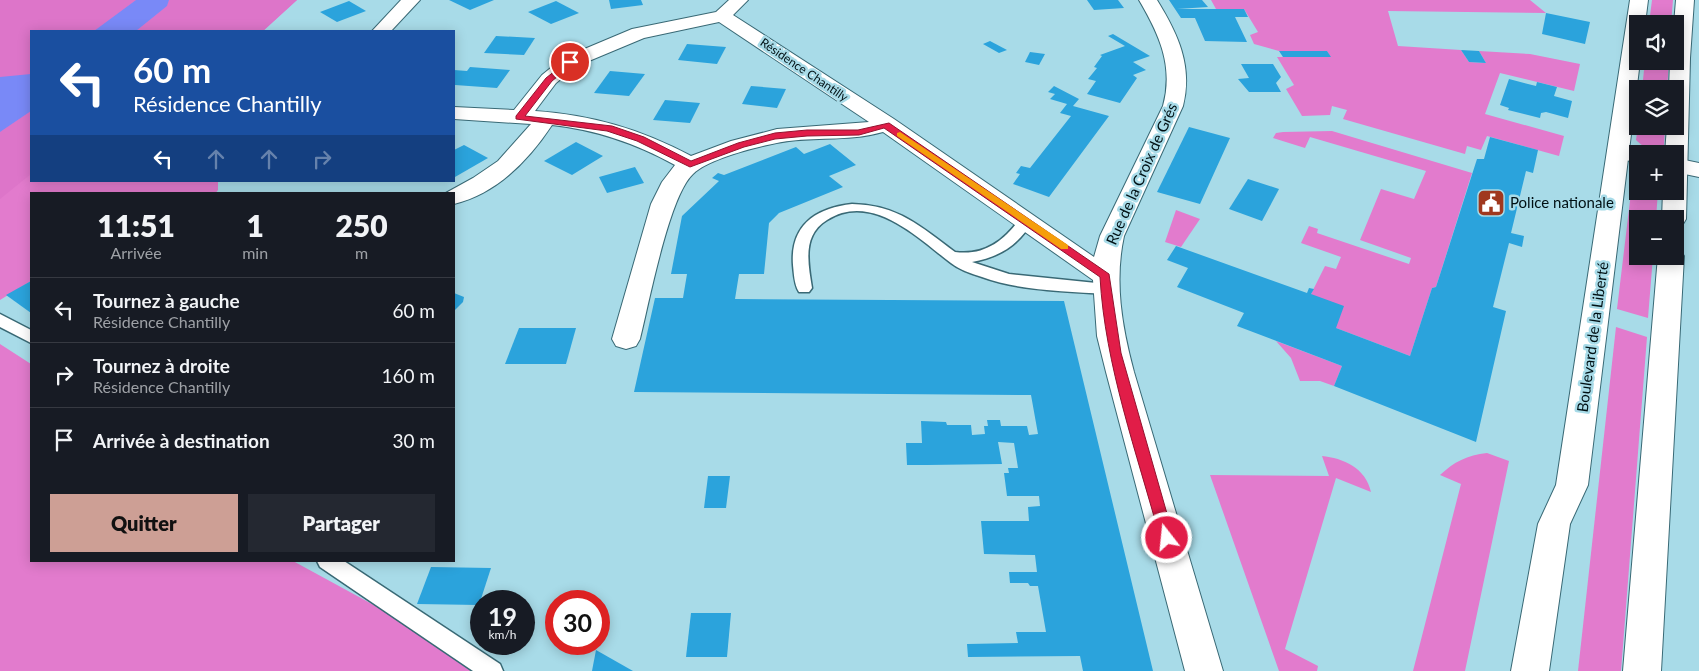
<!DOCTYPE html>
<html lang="fr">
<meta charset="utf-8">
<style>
:root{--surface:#171b24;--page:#242831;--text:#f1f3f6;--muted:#9ea1a6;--line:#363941;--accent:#cd9f95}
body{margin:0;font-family:Lato,sans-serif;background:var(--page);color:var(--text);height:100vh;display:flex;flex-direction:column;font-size:19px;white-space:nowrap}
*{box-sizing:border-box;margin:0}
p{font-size:16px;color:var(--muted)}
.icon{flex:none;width:28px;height:28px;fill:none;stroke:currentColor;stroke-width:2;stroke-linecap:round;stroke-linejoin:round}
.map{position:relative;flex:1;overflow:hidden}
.side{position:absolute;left:30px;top:192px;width:425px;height:370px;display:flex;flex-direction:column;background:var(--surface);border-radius:0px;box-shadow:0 2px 12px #0003}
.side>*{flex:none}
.guide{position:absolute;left:30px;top:30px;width:425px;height:152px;border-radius:0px;box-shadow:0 2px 12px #0003;background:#1a4fa0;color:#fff;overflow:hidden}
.fabs{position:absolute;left:1629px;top:15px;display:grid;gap:10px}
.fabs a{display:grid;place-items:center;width:55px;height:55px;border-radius:0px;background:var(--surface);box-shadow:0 2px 12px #0003;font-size:25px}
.speed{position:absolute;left:470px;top:590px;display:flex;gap:10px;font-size:25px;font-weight:700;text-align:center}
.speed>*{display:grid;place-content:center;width:65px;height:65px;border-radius:50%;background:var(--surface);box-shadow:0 2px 12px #0003;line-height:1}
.speed small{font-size:12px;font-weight:400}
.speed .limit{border:8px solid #d22;background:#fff;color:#111}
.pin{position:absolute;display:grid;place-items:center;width:42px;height:42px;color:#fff;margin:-21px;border:2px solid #fff;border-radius:50%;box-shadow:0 1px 5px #0007}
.me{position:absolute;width:55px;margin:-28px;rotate:344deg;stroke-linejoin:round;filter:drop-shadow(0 0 4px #0008)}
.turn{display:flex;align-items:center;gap:18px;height:105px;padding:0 20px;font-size:22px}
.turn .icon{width:65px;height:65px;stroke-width:2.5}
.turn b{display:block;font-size:35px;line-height:42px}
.lanes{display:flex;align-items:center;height:48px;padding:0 20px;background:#0003;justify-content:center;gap:25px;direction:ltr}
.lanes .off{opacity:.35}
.eta{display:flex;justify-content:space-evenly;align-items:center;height:85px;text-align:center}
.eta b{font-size:30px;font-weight:800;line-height:35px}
.cta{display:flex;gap:10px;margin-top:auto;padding:10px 20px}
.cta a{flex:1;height:58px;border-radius:0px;background:var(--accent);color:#111;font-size:20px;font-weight:800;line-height:58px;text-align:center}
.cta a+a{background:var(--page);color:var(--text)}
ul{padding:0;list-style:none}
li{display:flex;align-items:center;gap:15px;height:65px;padding:0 20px;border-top:1px solid var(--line)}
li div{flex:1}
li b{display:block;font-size:19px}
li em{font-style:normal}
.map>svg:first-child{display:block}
.green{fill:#e27bcd}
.forest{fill:#dd75c9}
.water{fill:#7989f7}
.building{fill:#2ba3dc}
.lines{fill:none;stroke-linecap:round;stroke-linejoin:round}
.lane-casing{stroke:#396975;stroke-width:3}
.street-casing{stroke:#396975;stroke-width:2}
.secondary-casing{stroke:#396975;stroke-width:2}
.lane{fill:#fff;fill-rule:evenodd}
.street{fill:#fff;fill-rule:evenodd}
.secondary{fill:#fff;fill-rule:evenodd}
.route{fill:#e11d48;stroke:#92132f}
.slow{fill:#f59e0b}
.labels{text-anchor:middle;stroke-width:5;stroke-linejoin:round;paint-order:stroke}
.far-street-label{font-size:12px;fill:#001014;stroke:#a8dbe8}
.street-label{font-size:15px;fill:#001014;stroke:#a8dbe8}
.poi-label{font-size:15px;fill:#001014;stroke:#a8dbe8;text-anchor:start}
</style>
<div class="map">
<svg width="1699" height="671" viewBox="0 0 1699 671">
<rect width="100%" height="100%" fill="#a8dbe8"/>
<g class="green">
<path d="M0,0H297L263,31H31V181H218V190L215,194H31V281L0,300Z"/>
<path d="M1211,0H1530L1546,13L1388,11L1398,46L1461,50L1469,62L1486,63L1479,51L1530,54L1580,64L1574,91L1500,73L1485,114L1564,136L1559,156L1487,136L1481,150L1467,146L1465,154L1343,119L1347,110L1332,106L1330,115L1302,116L1286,89L1294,85L1277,57H1330L1327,51H1279L1254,44L1250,35L1258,32L1244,9H1216Z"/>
<path d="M1652,0H1673L1671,24H1649Z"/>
<path d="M1645,61H1669L1667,89H1642Z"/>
<path d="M1638,126H1665L1664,146C1654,154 1643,147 1636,140Z"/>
<path d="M1332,131L1472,173L1436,287L1432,288L1410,356L1336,328L1311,294L1325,266L1336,269L1341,257L1301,243L1309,226L1318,229L1317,233L1409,264L1411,258L1360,240L1381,189L1414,199L1426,171L1310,137L1305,148L1273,138L1276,133L1283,132Z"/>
<path d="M1637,168L1638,191H1658L1656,219H1638V256H1653L1648,318L1617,309L1633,176L1634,169Z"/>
<path d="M1176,210L1200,219L1181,247L1165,242Z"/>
<path d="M1616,327L1647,337L1621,671H1578Z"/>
<path d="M1276,341L1342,366L1334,386L1320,381H1300L1291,358Z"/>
<path d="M0,344L31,364V561H293L405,622L480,671H0Z"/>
<path d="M1487,453L1509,461L1465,671H1413L1461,484L1440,475C1454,462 1467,455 1487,453Z"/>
<path d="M1322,456C1343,458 1366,468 1371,492L1336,478L1285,649L1318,666L1317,671H1279L1210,475L1329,476Z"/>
</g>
<g class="forest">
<path d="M0,0H136L94,31H31V77L0,88Z"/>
<path d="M169,0H297L263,31H136L167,6Z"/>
<path d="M31,111V174L0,199V132Z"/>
</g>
<g class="water">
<path d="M136,0H169L167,6L136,31H94Z"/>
<path d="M31,74V111L0,132V77Z"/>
</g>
<g class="building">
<path d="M449,0H494L470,10Z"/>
<path d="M609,0H641L643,5L611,9Z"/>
<path d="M1087,0H1118L1124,8L1094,10Z"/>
<path d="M1169,0H1202L1208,7L1177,9H1244L1248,17H1235L1247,42L1205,41L1195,18H1181Z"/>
<path d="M349,1L366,11L337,22L320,12Z"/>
<path d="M556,1L579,13L551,24L528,12Z"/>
<path d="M1546,13L1590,22L1585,44L1542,34Z"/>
<path d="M1113,34L1150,56L1133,62L1146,70L1133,75L1137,78L1120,103L1087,94L1096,81L1088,79L1097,68L1094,67L1102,56L1100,55L1125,46L1108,36Z"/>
<path d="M496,36L535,38L524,55L484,53Z"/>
<path d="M990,41L1007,50L999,53L983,44Z"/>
<path d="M687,44L726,47L717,64L678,60Z"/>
<path d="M1461,50L1479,51L1486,63L1469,62Z"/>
<path d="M1279,51H1327L1331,57H1283Z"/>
<path d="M1030,52L1045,54L1039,65L1025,62Z"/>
<path d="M1241,64H1273L1281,77L1276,83L1281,92H1249L1238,79L1249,78Z"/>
<path d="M470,67L510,70L497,88L455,85L454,87V70L467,71Z"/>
<path d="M610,71L645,74L629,96L594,93Z"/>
<path d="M1509,79L1536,86L1537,82L1557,87L1554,96L1572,101L1568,118L1546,112L1541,113L1540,118L1508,110L1509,108L1500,105Z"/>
<path d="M751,86L786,89L777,108L742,104Z"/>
<path d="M1054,86L1079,99L1073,106L1109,116L1049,197L1013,184L1020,174L1016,173L1021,166L1030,168L1071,116L1060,113L1067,104L1050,99L1055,94L1048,92Z"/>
<path d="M665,100L700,103L690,123L653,120Z"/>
<path d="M1189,127L1230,138L1200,204L1157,192Z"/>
<path d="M1490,137L1538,150L1533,173L1526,171L1511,233L1524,236L1522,247L1509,243L1493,307L1506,311L1476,442L1334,386L1342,366L1237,326L1244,313L1177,287L1188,268L1167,260L1176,246L1307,293L1309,288L1314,289L1311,294L1344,306L1336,328L1410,356L1432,288L1436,287L1477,159H1484Z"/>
<path d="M576,142L603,156L572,175L544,161Z"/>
<path d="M830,144L856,165L829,176L843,187L779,213L769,223L764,274H739L735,299L1064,301L1153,671H1083L1080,656L968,657L967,644L1018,643L1016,632H1046L1038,586H1030L1028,583H1010L1009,572H1037L1035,555L984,554L981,521H1029L1028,507L1040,506L1039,496H1007L1004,473H1009L1008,468H1018L1014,443L998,442L1002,464L927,465H907L906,443H922L921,421L946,422L947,425H971L972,435L985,434L984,426H988L987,420H1000L1001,426H1027L1029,435L1038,434L1031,395L634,392L655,298H683L687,274H671L682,216L719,181L712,178L718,173L724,175L796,147L804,154Z"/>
<path d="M464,145L488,158L455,177L454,150Z"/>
<path d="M635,167L644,183L607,193L599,177Z"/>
<path d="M1248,179L1279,189L1262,221L1229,209Z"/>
<path d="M31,281V313L6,295Z"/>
<path d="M454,293L464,297L463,302L454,311Z"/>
<path d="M519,328H576L566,364H505Z"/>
<path d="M708,476H730L726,508H704Z"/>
<path d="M431,567L491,568L479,605L417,604Z"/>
<path d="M691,613H731L727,657H686Z"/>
<path d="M596,650L633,671H592Z"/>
</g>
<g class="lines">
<defs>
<g id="lane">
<path d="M852,204C898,205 920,226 955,252C985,256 1005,240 1021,217H1031L1033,220C1019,245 1000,257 972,262L1009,274L1106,284L1111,285L1114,289L1111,293L1106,294C1065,291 1021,291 982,277C972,274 960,270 951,263C919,239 872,191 827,220C802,235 808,263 812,288L809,292H799C794,284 794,274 793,265C790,225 816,208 852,204Z"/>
<path d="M0,314L31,330V343L0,327Z"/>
<path d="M317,561H344L500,664L503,671H473L320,567Z"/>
</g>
<g id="street">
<path d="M401,0H420L391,31H372Z"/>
<path d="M729,0H748L733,15L894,119L1094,257L1100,236L1163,106C1174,66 1159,34 1139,0H1157C1178,34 1193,66 1183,106L1124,236C1114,282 1122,327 1134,372L1223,671H1185L1106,372L1097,336L1093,280L883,132C852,141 821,137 789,141C766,144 709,158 693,174C669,196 649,303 640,339L636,346L626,349L616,346L612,339L651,204L662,182L675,165C635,143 597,130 552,125C529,160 496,194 454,204V194H444L473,178L498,161L531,124L454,119V107L514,110L542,75L563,58L632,29L716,12ZM719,22L869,122L777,129L731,141L691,156C641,129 592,115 535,111L556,83L577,66L644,38Z"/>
<path d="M1618,144L1646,151L1648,154H1638V163L1610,156L1607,151L1610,146Z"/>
<path d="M1675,158L1699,163V177L1675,172Z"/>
</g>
<g id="secondary">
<path d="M1630,0H1648L1645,24H1638V61H1640L1588,485L1570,524L1549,671H1511L1538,524L1556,485Z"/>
<path d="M1676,0H1694L1690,58L1686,219L1683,224L1675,226V219H1662L1663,191H1675V154H1665L1667,126H1675V89H1669L1670,61H1675L1674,24Z"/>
<path d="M1675,249L1680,250L1684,256L1661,671H1623L1658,256H1675Z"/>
</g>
</defs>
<use href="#lane" class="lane-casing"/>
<use href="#street" class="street-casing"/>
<use href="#secondary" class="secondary-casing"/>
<use href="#lane" class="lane"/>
<use href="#street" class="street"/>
<use href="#secondary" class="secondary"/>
</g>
<path class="route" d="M570,59L574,62L573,64L552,81L525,116L612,126L644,137L691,161L738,143L775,133L807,130H858L889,123L1109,274L1121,353L1174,538L1172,542H1162L1160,538C1137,453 1105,366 1100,277L884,128L859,135L807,136L775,139L744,147L690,167L637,141L607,131L516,119V116L546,78Z"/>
<path class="slow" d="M900,132L1068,245V249H1061L897,136V133Z"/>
<defs>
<symbol id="civic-square" viewBox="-11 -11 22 22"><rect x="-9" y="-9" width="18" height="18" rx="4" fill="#a0381e" stroke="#a8dbe8"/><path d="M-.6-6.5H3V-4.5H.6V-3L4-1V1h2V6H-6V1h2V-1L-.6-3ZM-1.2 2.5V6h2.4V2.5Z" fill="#fff"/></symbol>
</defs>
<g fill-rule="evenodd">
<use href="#civic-square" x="1475" y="187" width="32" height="32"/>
</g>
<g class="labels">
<g class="far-street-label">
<text transform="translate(804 70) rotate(34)" y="4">Résidence Chantilly</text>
</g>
<g class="street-label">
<text transform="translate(1142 174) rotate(-66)" y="5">Rue de la Croix de Grés</text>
<text transform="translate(1593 337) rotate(-82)" y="5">Boulevard de la Liberté</text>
</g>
<g class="poi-label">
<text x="1510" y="208">Police nationale</text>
</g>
</g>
</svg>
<div class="fabs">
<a><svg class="icon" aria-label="sound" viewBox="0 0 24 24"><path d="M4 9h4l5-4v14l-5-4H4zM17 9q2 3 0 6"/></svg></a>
<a><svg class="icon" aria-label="layers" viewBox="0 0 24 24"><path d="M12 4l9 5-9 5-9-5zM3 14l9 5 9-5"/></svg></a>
<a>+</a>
<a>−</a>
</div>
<div class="speed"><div>19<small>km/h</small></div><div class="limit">30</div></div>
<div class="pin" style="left:570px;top:62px;background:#d93025"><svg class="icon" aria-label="arrive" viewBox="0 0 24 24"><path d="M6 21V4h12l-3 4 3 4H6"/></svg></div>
<svg class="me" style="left:1167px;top:538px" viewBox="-20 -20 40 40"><circle r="17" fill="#e11d48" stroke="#fff" stroke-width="3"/><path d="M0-11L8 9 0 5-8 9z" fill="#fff"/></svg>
<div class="guide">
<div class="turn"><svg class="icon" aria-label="left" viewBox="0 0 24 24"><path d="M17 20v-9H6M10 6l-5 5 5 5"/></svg><div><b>60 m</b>Résidence Chantilly</div></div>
<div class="lanes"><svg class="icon" aria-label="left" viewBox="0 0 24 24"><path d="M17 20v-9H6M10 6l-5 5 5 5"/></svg><svg class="icon off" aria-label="ahead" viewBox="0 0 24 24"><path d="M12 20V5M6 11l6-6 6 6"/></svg><svg class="icon off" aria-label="ahead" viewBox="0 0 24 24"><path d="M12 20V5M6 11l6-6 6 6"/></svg><svg class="icon off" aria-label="right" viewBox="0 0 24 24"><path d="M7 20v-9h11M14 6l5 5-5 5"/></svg></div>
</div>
<section class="side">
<div class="eta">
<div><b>11:51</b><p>Arrivée</p></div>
<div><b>1</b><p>min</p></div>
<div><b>250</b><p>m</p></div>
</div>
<ul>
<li><svg class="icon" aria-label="left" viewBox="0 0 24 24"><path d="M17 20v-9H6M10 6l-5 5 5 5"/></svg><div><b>Tournez à gauche</b><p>Résidence Chantilly</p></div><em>60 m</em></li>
<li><svg class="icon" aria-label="right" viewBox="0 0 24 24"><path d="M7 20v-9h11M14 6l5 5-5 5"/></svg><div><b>Tournez à droite</b><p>Résidence Chantilly</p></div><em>160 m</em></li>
<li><svg class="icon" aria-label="arrive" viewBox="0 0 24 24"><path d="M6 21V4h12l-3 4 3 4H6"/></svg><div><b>Arrivée à destination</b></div><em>30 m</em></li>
</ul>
<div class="cta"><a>Quitter</a><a>Partager</a></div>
</section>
</div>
